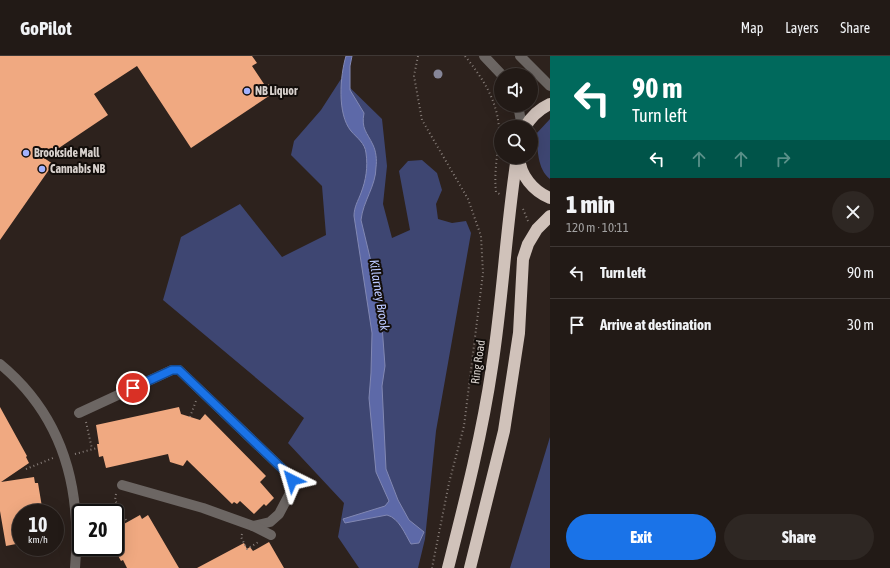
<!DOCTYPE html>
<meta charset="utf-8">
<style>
:root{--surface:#221a16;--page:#2e2723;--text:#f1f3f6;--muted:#a2a1a1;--line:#3f3835;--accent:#1a73e8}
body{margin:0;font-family:"Asap Condensed",sans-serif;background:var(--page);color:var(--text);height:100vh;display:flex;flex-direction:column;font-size:15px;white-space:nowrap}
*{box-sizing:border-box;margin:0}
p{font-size:13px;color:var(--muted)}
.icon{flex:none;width:22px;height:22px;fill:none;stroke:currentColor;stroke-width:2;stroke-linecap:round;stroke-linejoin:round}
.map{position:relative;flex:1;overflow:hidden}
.details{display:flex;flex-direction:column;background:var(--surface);width:340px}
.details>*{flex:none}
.top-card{background:#00695c;color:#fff;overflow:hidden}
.buttons{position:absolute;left:494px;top:12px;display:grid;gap:8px}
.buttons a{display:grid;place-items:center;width:44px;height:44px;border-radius:50%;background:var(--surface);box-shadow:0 4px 16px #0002,0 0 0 1px var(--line);font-size:20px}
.speed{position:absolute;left:12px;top:448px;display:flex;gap:8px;font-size:20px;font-weight:700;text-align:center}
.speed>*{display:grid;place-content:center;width:52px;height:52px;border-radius:50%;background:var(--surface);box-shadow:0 4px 16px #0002,0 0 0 1px var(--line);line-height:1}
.speed small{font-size:10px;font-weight:400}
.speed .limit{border:2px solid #111;border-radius:6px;background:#fff;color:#111}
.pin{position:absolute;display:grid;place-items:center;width:34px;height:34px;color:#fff;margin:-17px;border:2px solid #fff;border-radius:50%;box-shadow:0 1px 4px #0007}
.me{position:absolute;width:44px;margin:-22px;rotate:320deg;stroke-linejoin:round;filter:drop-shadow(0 0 3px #0008)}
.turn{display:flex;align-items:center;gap:14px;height:84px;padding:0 16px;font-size:18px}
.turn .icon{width:52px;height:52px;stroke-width:2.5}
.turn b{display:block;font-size:28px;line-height:34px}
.lanes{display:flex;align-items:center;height:38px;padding:0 16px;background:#0003;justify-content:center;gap:20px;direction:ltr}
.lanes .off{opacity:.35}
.round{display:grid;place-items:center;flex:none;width:42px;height:42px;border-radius:21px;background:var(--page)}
.summary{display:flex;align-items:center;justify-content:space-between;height:68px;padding:0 16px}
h1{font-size:24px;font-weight:800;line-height:30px}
.primary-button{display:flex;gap:8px;margin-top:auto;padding:8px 16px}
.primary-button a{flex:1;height:46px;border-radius:24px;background:var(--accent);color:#fff;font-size:16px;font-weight:800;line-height:46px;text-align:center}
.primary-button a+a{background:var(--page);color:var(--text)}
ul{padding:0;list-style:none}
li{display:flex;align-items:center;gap:12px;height:52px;padding:0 16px;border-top:1px solid var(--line)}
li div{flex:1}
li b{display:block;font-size:15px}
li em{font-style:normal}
header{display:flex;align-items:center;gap:24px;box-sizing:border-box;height:56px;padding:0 20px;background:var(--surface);border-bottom:1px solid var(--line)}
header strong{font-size:19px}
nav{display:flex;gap:22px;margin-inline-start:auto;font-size:14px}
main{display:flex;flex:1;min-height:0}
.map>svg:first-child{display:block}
.green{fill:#3e4672}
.water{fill:#5d69a8;stroke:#8288b3}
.building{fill:#f0a981}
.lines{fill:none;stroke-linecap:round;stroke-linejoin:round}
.path{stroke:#887f7a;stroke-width:2;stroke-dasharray:1 3;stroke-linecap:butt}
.minor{stroke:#6c6663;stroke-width:10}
.highway{stroke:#d0c2ba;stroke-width:12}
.tree{fill:#868698}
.route-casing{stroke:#114b97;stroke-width:10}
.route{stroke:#1a73e8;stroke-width:7}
.poi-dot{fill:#a2b2fd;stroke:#120d0a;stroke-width:1.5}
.labels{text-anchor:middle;stroke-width:4;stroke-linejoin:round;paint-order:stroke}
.poi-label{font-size:12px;font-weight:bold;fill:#d8d1cd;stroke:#120d0a;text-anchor:start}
.street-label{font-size:12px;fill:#d8d1cd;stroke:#120d0a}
.water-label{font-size:13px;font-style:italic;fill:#bac7fe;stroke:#120d0a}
</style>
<header>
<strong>GoPilot</strong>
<nav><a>Map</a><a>Layers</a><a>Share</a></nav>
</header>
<main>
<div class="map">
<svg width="550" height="512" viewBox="0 0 550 512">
<rect width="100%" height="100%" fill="#2d221d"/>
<g class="green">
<path d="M341,23L382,63L387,110L383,148L392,182L410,174L399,115L408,105L422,104L437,117L442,134L436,148L438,163L452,167L466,165L471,177L436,375L425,483L418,512H359L338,481L344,447L288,387L304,362L163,244L181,181L240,148L282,201L326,179L322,130L291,99L294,85L321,54Z"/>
<path d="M550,63V123C537,113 538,93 536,78Z"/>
<path d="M550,381V512H510Z"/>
</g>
<path class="water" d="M346,0H352L350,10V34L364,57C361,73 367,76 373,89C376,95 377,104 376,111C376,130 363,145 361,164L380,243L385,310L382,330L386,413L398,444L409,464L424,476L419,487L411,488C405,478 399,462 387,459L345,467L343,463L385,450L389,445L376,416L369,342L371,317L372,277L354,160C354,151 358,145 361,137C366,124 368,111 366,97C365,87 357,82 351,75C337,58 340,20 346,0Z"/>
<g class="building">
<path d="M0,0H252L257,7L252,10L266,31L269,28L275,36L191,92L137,10L94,38L108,59L44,102L53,108L0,184Z"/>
<path d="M0,351L27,400L26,401L29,407L1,426L34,421L35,427H38L43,457H21V487L6,490L0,455Z"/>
<path d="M179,351L181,358L200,364L205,358L266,420L260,426L274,442L266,450L264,448L254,458L240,445L237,448L234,446L232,448L187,404L183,410L170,406L168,398L106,412L103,400L99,401L97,388H99L96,369Z"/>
<path d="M140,459L142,463L148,459L179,512H127L123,504L121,505L115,494V473Z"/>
<path d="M269,486L284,512H197L244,487L247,493L250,491L253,495Z"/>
</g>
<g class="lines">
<g class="path">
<path d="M418,0L414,20L422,64L468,143L481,180L483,217L464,370L449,427L432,512"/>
<path d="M465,0C485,25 501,50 499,84C497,101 494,118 496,136L501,139"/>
<path d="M523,153L528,165"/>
<path d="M190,361L196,345"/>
<path d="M86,366L92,393"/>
<path d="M75,398L97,392"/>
<path d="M26,413L53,402"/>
<path d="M116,438L115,444L127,466"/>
<path d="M242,478L241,481L247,493L260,485"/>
</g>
<g class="minor">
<path d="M484,0L502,19"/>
<path d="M520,0L550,30"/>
<path d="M518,49L522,71"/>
<path d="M0,308C63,360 82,433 75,512"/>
<path d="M79,357L172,314H179L290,420L292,424L290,437L279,458L270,466L253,470L203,452L122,429"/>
<path d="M253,470L271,479"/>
</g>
<g class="highway">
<path d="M525,71C531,61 539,53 550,48"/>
<path d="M519,101C520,119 533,135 550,142"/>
<path d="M448,512C465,445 482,379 492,311C503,241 506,171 517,101"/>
<path d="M470,512L504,375L519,277L523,203L528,188L537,173L550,160"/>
</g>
</g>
<circle class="tree" cx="438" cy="18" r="4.5"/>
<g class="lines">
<defs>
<path id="route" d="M133,332L172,314H179L290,420L292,424"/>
</defs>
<use href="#route" class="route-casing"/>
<use href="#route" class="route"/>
</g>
<g class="poi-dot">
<circle cx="247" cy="35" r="4"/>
<circle cx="26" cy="97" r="4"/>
<circle cx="42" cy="113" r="4"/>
</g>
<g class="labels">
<g class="poi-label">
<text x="255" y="39">NB Liquor</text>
<text x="34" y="101">Brookside Mall</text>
<text x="50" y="117">Cannabis NB</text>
</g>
<g class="street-label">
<text transform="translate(478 306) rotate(-82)" y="4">Ring Road</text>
</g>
<g class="water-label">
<text transform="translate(380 239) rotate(81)" y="5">Killarney Brook</text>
</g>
</g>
</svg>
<div class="buttons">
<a><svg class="icon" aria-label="sound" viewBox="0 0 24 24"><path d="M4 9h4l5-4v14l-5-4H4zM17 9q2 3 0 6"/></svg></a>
<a><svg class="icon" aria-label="search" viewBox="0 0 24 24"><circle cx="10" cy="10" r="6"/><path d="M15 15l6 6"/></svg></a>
</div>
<div class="speed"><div>10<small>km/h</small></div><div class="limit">20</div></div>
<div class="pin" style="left:133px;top:332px;background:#d93025"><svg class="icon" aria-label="arrive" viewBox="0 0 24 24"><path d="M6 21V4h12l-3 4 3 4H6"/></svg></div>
<svg class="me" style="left:292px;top:424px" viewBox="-20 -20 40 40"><path d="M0-17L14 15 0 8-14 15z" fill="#1a73e8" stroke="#fff" stroke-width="4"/></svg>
</div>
<section class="details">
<div class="top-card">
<div class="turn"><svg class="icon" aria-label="left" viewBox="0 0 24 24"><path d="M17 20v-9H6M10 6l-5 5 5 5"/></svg><div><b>90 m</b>Turn left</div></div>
<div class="lanes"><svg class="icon" aria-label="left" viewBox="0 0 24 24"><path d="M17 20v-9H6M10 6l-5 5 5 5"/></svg><svg class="icon off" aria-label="ahead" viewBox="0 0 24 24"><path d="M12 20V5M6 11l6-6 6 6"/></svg><svg class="icon off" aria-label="ahead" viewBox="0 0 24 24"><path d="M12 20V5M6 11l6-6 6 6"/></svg><svg class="icon off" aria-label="right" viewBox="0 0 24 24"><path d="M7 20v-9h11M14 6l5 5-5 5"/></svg></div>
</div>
<div class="summary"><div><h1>1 min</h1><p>120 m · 10:11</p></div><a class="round"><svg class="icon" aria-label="close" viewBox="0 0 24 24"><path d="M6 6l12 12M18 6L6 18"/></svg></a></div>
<ul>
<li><svg class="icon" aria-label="left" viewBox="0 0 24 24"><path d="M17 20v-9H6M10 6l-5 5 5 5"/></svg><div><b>Turn left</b></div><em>90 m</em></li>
<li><svg class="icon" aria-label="arrive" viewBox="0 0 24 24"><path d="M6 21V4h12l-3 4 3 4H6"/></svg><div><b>Arrive at destination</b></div><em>30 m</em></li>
</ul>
<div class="primary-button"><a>Exit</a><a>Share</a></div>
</section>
</main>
